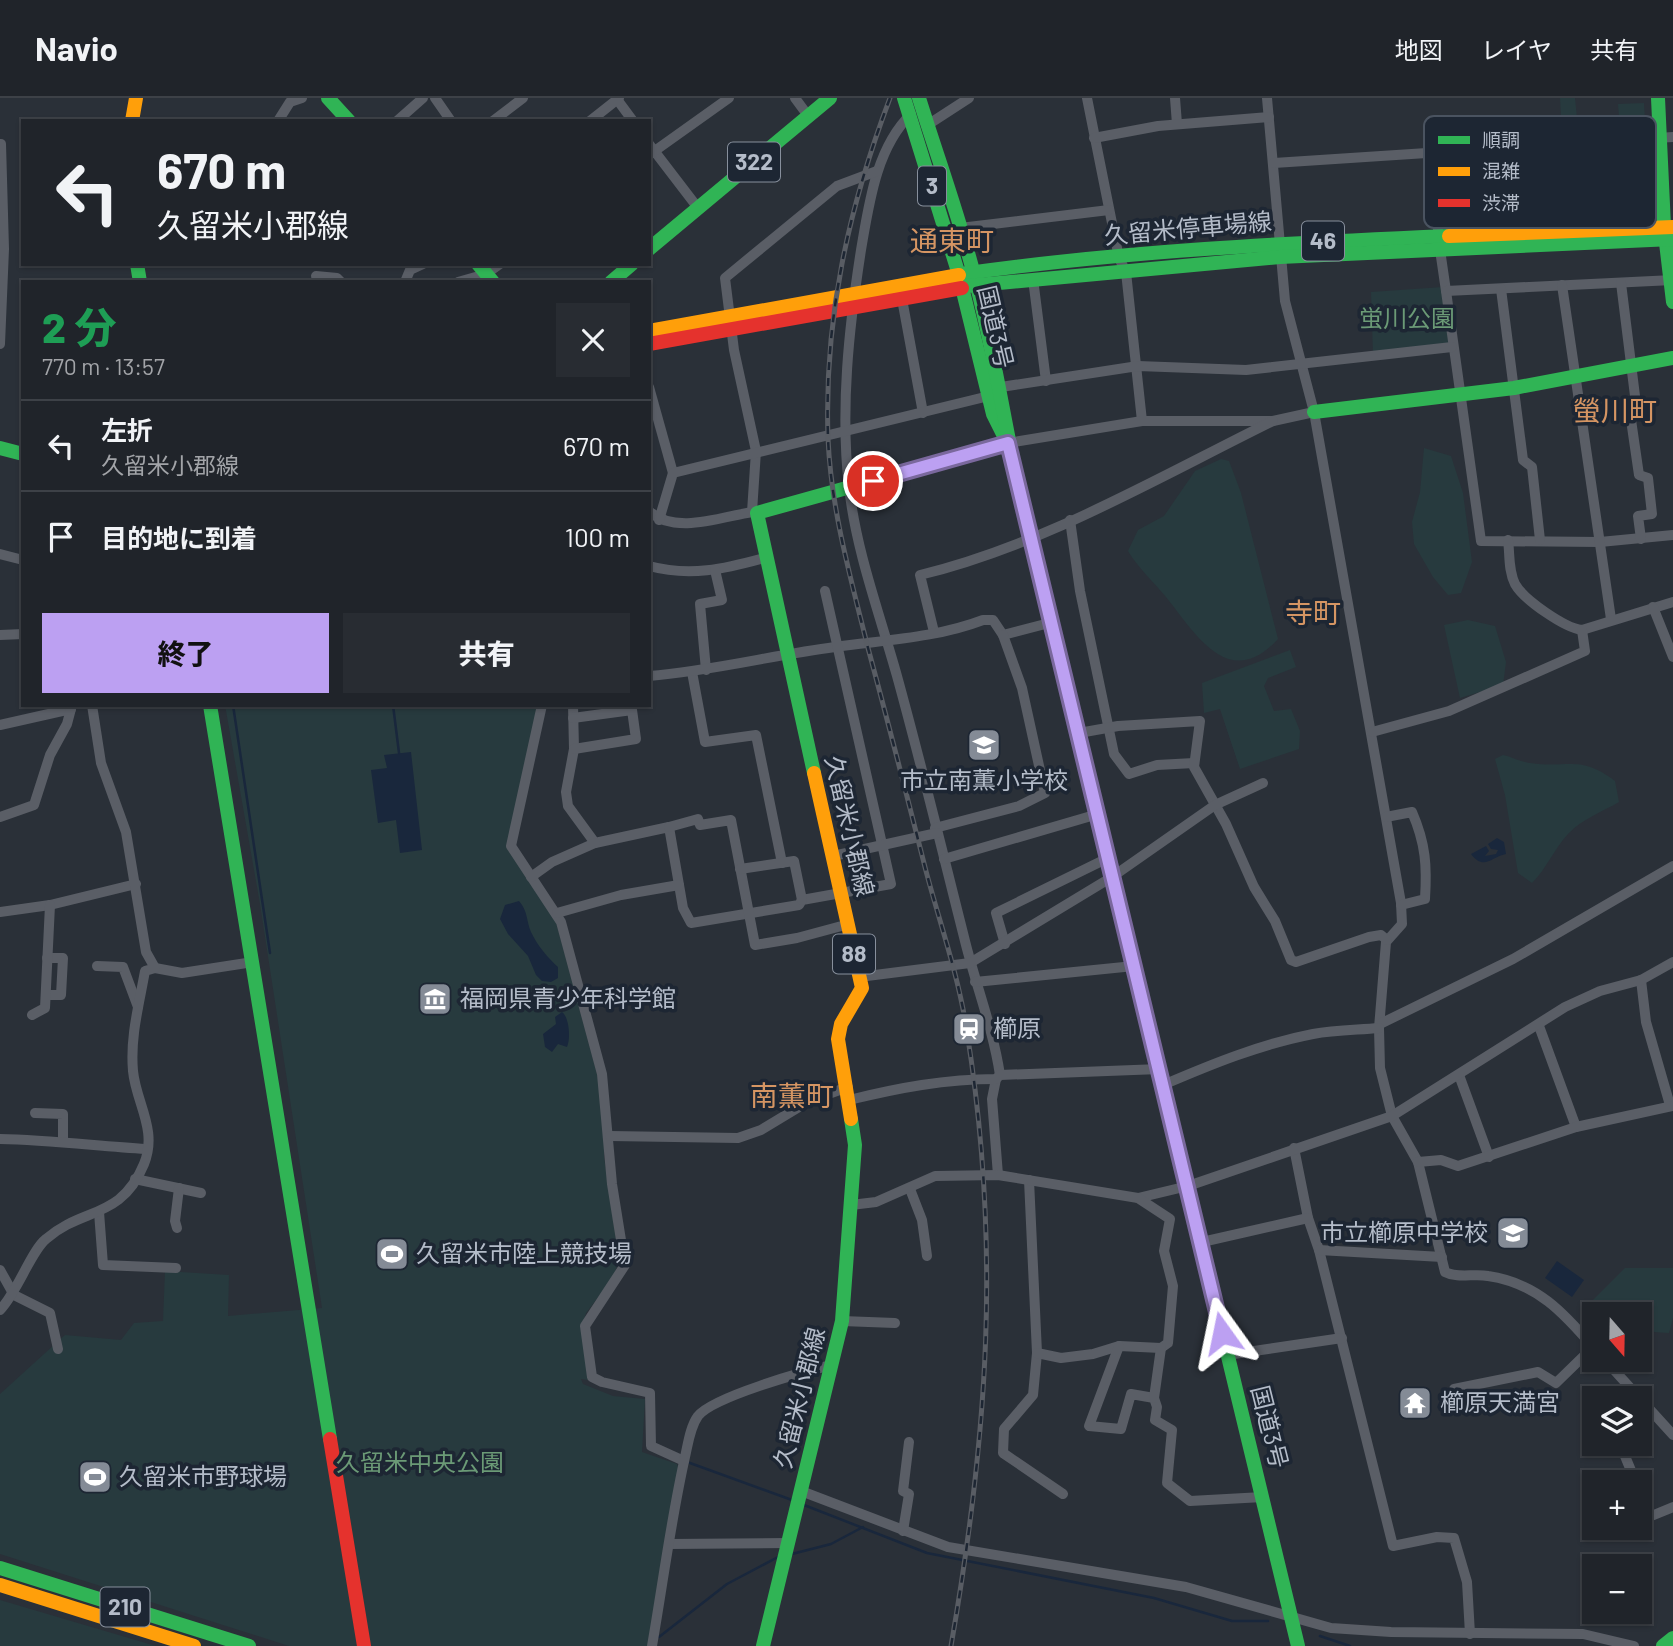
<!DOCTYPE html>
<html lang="ja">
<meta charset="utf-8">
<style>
:root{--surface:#20242a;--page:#282c32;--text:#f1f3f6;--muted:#a2a4a8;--line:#3d4147;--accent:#bca0f2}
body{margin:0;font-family:Barlow,"Noto Sans JP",sans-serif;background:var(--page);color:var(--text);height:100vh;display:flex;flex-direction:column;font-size:26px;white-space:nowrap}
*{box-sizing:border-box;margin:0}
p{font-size:23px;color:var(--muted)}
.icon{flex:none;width:38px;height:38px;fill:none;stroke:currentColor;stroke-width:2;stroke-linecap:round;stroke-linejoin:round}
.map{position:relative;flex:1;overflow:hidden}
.details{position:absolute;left:21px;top:182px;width:630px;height:427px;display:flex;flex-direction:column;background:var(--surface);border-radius:0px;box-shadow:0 2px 5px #0004,0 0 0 2px var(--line)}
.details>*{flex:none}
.banner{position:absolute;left:21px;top:21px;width:630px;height:147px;border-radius:0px;box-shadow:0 2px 5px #0004,0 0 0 2px var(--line);background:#20242a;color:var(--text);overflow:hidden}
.needle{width:46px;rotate:160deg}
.fabs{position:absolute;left:1582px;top:1204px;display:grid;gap:14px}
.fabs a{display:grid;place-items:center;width:70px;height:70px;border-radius:0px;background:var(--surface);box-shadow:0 2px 5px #0004,0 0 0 2px var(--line);font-size:35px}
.pin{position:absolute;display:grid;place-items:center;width:60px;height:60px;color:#fff;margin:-30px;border:4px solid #fff;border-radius:50%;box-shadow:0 2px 7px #0007}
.me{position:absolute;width:77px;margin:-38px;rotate:348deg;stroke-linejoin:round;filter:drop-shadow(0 0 5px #0008)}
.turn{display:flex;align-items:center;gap:24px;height:147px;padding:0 21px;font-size:32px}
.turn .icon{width:91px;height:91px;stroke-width:2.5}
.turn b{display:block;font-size:49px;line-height:60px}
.round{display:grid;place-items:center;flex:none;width:74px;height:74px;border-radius:0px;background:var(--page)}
.summary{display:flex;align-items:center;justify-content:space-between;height:119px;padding:0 21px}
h1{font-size:42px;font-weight:800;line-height:52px;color:#1e9e55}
.button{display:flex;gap:14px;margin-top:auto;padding:14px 21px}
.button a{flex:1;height:80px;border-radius:0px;background:var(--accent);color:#111;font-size:28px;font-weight:800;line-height:80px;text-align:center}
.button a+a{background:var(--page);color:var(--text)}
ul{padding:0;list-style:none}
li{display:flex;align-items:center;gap:21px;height:91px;padding:0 21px;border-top:2px solid var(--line)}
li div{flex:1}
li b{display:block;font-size:26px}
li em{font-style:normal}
header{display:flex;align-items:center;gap:42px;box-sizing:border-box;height:98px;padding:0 35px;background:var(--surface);border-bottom:2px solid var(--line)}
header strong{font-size:33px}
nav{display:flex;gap:38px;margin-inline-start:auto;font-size:24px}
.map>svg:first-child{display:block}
.green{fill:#273a3e}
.water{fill:#19273c}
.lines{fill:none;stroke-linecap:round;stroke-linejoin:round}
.stream{stroke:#19273c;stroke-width:2.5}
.street{stroke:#5a5e66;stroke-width:10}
.fast{stroke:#30b455;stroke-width:14}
.slow{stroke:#ff9f0a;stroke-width:14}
.jam{stroke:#e5322d;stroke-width:14}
.rail-casing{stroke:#595d64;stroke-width:5}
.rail{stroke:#1d2633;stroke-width:2.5;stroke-dasharray:8;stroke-linecap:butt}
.route-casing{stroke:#7a689d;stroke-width:18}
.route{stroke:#bca0f2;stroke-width:12}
.labels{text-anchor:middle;stroke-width:7;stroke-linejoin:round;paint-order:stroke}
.shield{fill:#1d2633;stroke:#878f9c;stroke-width:2}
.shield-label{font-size:23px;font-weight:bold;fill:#b4bcc9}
.street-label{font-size:24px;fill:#b4bcc9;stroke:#1d2633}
.park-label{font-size:24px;fill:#6b9a76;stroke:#1d2633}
.poi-label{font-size:24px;fill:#b4bcc9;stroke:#1d2633;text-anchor:start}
.quarter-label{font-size:28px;fill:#d59563;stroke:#1d2633}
.key{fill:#1d2633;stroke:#4a5360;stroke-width:2}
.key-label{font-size:19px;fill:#b4bcc9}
</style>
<header>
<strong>Navio</strong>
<nav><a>地図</a><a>レイヤ</a><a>共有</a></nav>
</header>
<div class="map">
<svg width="1673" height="1548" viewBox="0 0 1673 1548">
<rect width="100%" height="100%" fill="#2a3038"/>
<g class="green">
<path d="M1560,0H1575L1577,20L1619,18L1618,6L1644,5L1645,24L1624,25V33L1562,37Z"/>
<path d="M1443,189L1449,246L1373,256L1371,194Z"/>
<path d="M1424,350L1451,358L1463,395L1472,464L1461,495L1448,497L1433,479L1414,446L1412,424L1420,394Z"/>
<path d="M1221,361L1229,363L1241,395L1278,541C1229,595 1195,535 1166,499C1153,483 1138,470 1128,453L1138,432L1164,418L1195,373Z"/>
<path d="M1468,522L1495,528L1506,564L1503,587L1460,600L1444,527Z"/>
<path d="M1290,552L1296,569L1268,580L1264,588L1274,613L1291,611L1300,633L1299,651L1240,671L1220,611L1204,615L1202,585Z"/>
<path d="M225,607H542L510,738V755L555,820L598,980L605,1024L604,1059L619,1162L613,1180L586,1215L582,1229L589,1282L581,1281L583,1286L613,1298L645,1301L642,1354L677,1366L679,1372L648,1548H289L0,1456V1296L65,1237L121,1242L134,1225L163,1223L165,1173L229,1177L228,1218L322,1210L260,806Z"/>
<path d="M1503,657C1512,659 1521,664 1530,665C1568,671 1579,656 1615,683L1619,704C1602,714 1582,721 1568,736C1554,751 1547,770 1532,785L1518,775L1505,697L1495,661Z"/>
<path d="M1625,1170H1673V1220L1669,1235L1640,1233V1216H1594V1229H1592L1588,1207Z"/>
<path d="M0,1502L149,1546L156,1548H0Z"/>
</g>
<g class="water">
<path d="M411,654L422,752L400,755L396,722L378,725L371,672L387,670L384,657Z"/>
<path d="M1497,740L1504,744L1506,756C1491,759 1484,773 1471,756L1486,748L1489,753L1485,758L1496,756L1498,752L1491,751L1488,746Z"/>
<path d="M519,803C528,813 526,822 531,834C537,847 548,860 558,869V880L551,884L542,883L536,877L528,858L508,836L500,821L505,807Z"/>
<path d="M562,914C569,919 571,940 567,949L558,946L552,954L545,949L543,936L556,926L555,919Z"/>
<path d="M1557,1163L1584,1182L1572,1199L1545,1180Z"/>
</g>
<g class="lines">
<g class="stream">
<path d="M233,607L270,855"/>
<path d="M393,607L399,655"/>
<path d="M690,1365L792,1402"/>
<path d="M804,1407L927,1455L1154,1500L1232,1523H1268"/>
<path d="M792,1456L831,1446L863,1429"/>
<path d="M1320,1538L1350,1548"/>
<path d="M659,1539L727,1486L778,1459"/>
</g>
<g class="street">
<path d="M435,0L451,23"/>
<path d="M616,0L633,23"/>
<path d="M795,0L809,19"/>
<path d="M1087,0L1119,160L1126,174L1142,323"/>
<path d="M1175,0L1177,26"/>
<path d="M1267,0L1285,203L1314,314L1401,805L1402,826L1386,844L1379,930L1380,970L1392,1018L1418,1064L1445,1174C1458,1181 1474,1175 1488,1178C1537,1185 1564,1215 1594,1250"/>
<path d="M911,16C876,50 869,106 861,152C849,229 840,311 849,389C856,453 880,517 897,578C921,665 942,752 964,839C975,885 993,930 1000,977"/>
<path d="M278,23L290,4L302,0"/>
<path d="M397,23L423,0"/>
<path d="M493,23L523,0"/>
<path d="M590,23L619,0"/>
<path d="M929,26L969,0"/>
<path d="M1094,40L1158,28L1269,19"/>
<path d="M649,46L698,110"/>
<path d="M1437,55L1438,138L1446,193"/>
<path d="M649,57L729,0"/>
<path d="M1274,65L1673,39"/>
<path d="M960,130L1109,112"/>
<path d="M316,178L337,180L341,184"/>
<path d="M1033,181L1046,283"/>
<path d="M1673,182L1446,193L1481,443L1600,444L1673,437"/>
<path d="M405,184L410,172L423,166"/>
<path d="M458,184L486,176L500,166"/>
<path d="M1621,185L1636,306L1629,308L1639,377L1648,380L1652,416L1638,418L1641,441"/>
<path d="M1562,187L1611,521"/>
<path d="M1501,191L1523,362L1532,369L1540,442"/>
<path d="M902,201L923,315"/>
<path d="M0,246L4,151L1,46"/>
<path d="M649,289L673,375"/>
<path d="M1001,289L1138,268L1246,272L1452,249"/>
<path d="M1008,345L1142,323H1273L1314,314"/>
<path d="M649,413C675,437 721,419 752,414L756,353L734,252L725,180L837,88L877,73"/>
<path d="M659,422L673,375L989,298"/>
<path d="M1070,422L1080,493L1114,656L1129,676L1157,667L1194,665"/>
<path d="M1508,442C1510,456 1508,472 1515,486C1524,502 1565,530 1582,532L1673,504"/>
<path d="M0,456L23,462"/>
<path d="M649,468C690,479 724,471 764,460"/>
<path d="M1653,509L1673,559"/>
<path d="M934,534L920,477C1044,447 1159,379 1273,323"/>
<path d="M0,537L23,536"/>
<path d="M706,572L700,506L722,502L715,472"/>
<path d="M692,574L705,644L756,637L782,765"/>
<path d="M649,578C712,573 773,557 835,549C884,542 936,540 983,522H993L1003,537L1053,524"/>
<path d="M542,607L511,748L561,824L602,976L612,1086L625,1167L585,1228L592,1279L602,1284L650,1295L651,1348L684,1363"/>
<path d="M573,607L574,651L566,694L568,708L595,745L669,729L683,810L691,825L799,807L802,802L891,786L825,493"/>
<path d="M573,620L632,612L636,641L574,651"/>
<path d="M0,627L71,611"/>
<path d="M1372,634L1449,613L1585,553L1582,532"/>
<path d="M1079,635L1118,628L1200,623L1194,669L1226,726L1254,789L1275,823L1291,862L1296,864L1369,839L1381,837L1387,842"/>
<path d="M0,719L34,707L50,657L67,626L72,607"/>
<path d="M1386,719L1412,714C1426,746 1427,769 1425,801L1401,807"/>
<path d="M669,729L698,721L700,727L731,722L755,847L797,840L849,826"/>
<path d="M935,730L1019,708L1045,695L1022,590L1003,537"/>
<path d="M833,758L937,735"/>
<path d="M944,761L1098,716"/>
<path d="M740,771L794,763L802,802"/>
<path d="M531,779L552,764L595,745"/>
<path d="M0,814L50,807L136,786"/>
<path d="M557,815L621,797L679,787"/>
<path d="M1005,846L996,815L1108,760"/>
<path d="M97,868L123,869L138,909"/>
<path d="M155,870L182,875L253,864"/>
<path d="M859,879L970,865L1112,779L1215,707L1263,685"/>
<path d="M1641,882L1646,924L1670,1007"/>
<path d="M975,884L1134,868"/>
<path d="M46,897H61L63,860H47"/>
<path d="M32,917L45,910L50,807"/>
<path d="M1382,925L1513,861L1673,768"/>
<path d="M1539,928L1576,1029"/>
<path d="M1459,977L1489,1059"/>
<path d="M996,981L992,1001L998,1077"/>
<path d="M1163,987C1212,966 1261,946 1313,936C1335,932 1357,932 1379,930"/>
<path d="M849,1002C898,990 945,981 996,981L1000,977L1160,971"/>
<path d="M35,1015L63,1016V1042"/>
<path d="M610,1038L738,1040L761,1032L809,1003L848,989"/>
<path d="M0,1041C49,1042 97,1048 146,1051"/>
<path d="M1294,1050L1308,1120L1319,1152L1393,1448L1437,1439L1454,1440L1467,1484L1470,1536"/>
<path d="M1418,1064L1441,1062L1458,1068L1576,1029L1673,1008"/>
<path d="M135,1081L201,1095"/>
<path d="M1029,1082L1037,1255L1033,1297L1004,1331L1003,1355L1063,1396"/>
<path d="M910,1091L922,1122L927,1158"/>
<path d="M1138,1100L1188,1088L1392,1018L1565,909L1600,893L1641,882L1673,864"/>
<path d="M851,1107L876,1104L935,1078L998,1077L1138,1100L1170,1121L1164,1153L1173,1188L1168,1245L1161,1250L1119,1248L1093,1256L1061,1260L1037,1255"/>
<path d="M99,1114L103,1167L176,1170"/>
<path d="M177,1130L175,1123L179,1090"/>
<path d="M1202,1144L1308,1120"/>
<path d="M1319,1152L1442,1159"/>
<path d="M0,1172L14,1197L50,1215L58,1251"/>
<path d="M0,1212C18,1193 31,1153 46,1141C82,1109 121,1122 144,1066C158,1032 136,1005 133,973C130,939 139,907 145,873L155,870L146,854L126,734L101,665L92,607"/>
<path d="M842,1223L895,1225"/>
<path d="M1119,1248L1089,1328L1121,1331L1131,1296L1154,1300L1157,1309L1155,1322L1172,1332L1167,1385L1190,1403L1263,1399"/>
<path d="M1227,1257L1342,1240"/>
<path d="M1605,1262L1673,1337"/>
<path d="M1454,1291L1538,1274L1556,1285L1593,1249"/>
<path d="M1154,1300L1161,1250"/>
<path d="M1620,1346L1632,1375"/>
<path d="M801,1393L948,1449L1186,1489L1331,1530L1391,1534L1583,1536L1634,1548"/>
<path d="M1644,1421L1673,1409"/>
<path d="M903,1433L909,1396L903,1393L909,1344"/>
<path d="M669,1446L788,1445"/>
<path d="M652,1548C663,1485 671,1421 685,1359C688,1346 690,1329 698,1318C713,1299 805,1273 832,1267"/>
</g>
<g class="fast">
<path d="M328,0L349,23"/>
<path d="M904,0L959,177L993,316L1003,336"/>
<path d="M919,0C937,58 958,115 973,173C995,253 1005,334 1024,413"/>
<path d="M1658,0L1664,128L1673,204"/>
<path d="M649,151L830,0"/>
<path d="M137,166L140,184"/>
<path d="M478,166L493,184"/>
<path d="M961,176C1123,153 1286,145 1449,138"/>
<path d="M611,184L632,166"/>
<path d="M967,188L1280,159L1673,141"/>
<path d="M1314,314L1514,290L1673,260"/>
<path d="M0,350L23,356"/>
<path d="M210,607L330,1341"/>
<path d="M814,675L757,415L1008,345"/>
<path d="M1204,1159L1298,1548"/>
<path d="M0,1470L249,1548"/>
<path d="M763,1548L842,1223L855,1047L851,1021"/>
<path d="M1663,1548L1673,1540"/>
</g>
<g class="slow">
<path d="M132,23L136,0"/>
<path d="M1449,138L1673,129"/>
<path d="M649,233L959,177"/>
<path d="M1024,413L1077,632"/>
<path d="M814,675L862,890L841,926L838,941L851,1021"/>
<path d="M1136,876L1204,1159"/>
<path d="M0,1487L194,1548"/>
</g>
<g class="jam">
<path d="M649,246L962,190"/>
<path d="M1077,632L1136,876"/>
<path d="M330,1341L364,1548"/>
</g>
<defs>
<path id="rail" d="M890,0C848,111 824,221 828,340C831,412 851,481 868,550C888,624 907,698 926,773C940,826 959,879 967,934C1001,1148 988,1336 951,1548"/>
</defs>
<use href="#rail" class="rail-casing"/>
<use href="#rail" class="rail"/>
</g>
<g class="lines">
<defs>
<path id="route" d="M873,383L1008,345L1222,1235"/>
</defs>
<use href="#route" class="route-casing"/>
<use href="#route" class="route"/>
</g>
<defs>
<symbol id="school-square" viewBox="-11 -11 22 22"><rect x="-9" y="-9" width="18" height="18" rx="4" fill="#848b96" stroke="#1d2633"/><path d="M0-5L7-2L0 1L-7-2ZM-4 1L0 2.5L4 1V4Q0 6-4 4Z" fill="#fff"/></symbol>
<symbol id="museum-square" viewBox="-11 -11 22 22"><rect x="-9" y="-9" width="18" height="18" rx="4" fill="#848b96" stroke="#1d2633"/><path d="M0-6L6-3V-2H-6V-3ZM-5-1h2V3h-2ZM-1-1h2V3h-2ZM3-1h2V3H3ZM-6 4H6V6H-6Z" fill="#fff"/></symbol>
<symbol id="station-square" viewBox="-11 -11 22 22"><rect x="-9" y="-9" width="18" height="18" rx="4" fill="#848b96" stroke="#1d2633"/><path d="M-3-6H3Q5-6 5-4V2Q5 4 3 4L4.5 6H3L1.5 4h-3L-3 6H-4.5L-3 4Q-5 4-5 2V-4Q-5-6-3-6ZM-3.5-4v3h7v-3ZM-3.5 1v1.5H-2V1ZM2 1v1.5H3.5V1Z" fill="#fff"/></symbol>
<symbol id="stadium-square" viewBox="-11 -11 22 22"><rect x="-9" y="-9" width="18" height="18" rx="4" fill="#848b96" stroke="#1d2633"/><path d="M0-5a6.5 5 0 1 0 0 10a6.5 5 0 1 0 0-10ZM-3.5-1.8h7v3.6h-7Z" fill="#fff"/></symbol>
<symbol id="temple-square" viewBox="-11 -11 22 22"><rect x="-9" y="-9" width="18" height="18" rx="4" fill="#848b96" stroke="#1d2633"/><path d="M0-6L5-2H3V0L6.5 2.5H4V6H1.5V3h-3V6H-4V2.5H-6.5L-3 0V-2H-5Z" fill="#fff"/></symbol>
</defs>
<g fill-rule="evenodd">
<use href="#school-square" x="965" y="628" width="38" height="38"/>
<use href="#museum-square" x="416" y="882" width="38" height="38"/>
<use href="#station-square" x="950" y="912" width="38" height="38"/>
<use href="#school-square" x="1494" y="1116" width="38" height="38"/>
<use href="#stadium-square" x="373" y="1137" width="38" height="38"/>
<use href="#temple-square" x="1396" y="1286" width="38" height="38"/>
<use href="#stadium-square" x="76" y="1360" width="38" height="38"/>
</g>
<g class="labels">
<g class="shield">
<rect x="728" y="44.5" width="52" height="39" rx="5"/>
<rect x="918" y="68.5" width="28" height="39" rx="5"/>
<rect x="1302" y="123.5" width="42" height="39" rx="5"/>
<rect x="833" y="836.5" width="42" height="39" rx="5"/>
<rect x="100.5" y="1489.5" width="49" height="39" rx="5"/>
</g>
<g class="shield-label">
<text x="754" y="72">322</text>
<text x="932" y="96">3</text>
<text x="1323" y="151">46</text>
<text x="854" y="864">88</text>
<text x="125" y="1517">210</text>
</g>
<g class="street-label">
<text transform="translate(1188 131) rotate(-5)" y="8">久留米停車場線</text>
<text transform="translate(995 229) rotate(77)" y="8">国道3号</text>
<text transform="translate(849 728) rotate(77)" y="8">久留米小郡線</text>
<text transform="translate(800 1300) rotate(-76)" y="8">久留米小郡線</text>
<text transform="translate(1269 1329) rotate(76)" y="8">国道3号</text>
</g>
<g class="park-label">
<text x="1407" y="229">蛍川公園</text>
<text x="420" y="1373">久留米中央公園</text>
</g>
<g class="poi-label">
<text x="984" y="691" text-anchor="middle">市立南薫小学校</text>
<text x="460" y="909">福岡県青少年科学館</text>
<text x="993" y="939">櫛原</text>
<text x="1488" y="1143" text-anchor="end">市立櫛原中学校</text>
<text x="416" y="1164">久留米市陸上競技場</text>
<text x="1440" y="1313">櫛原天満宮</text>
<text x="119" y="1387">久留米市野球場</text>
</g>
<g class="quarter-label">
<text x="952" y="153">通東町</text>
<text x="1615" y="323">螢川町</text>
<text x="1313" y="525">寺町</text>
<text x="792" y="1008">南薫町</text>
</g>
</g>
<rect x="1424" y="18" width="232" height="112" rx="10" class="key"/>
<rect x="1438" y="38" width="32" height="8" fill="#30b455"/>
<rect x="1438" y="69" width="32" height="9" fill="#ff9f0a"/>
<rect x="1438" y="101" width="32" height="8" fill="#e5322d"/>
<g class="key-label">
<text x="1482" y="49">順調</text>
<text x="1482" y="80">混雑</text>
<text x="1482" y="112">渋滞</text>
</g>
</svg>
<div class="fabs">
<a><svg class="needle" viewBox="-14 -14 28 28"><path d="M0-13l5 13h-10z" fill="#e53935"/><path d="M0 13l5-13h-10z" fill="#a2a4a8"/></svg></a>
<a><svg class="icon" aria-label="layers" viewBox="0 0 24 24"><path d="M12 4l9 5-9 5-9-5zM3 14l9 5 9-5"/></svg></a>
<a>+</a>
<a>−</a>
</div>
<div class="pin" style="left:873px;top:383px;background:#d93025"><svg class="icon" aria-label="arrive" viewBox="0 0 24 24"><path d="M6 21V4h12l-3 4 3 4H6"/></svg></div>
<svg class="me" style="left:1222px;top:1235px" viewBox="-20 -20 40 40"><path d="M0-17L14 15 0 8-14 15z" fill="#bca0f2" stroke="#fff" stroke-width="4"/></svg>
<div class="banner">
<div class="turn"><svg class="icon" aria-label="left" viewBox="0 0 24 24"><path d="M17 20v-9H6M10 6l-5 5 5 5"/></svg><div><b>670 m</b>久留米小郡線</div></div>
</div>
<section class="details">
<div class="summary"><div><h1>2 分</h1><p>770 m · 13:57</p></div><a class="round"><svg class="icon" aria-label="close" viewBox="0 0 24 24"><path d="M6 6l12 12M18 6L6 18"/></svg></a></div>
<ul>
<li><svg class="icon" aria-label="left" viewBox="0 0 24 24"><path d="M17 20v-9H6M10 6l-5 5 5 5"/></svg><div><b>左折</b><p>久留米小郡線</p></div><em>670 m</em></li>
<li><svg class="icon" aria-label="arrive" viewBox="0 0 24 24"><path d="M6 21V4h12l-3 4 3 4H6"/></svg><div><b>目的地に到着</b></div><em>100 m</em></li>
</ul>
<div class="button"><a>終了</a><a>共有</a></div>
</section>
</div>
